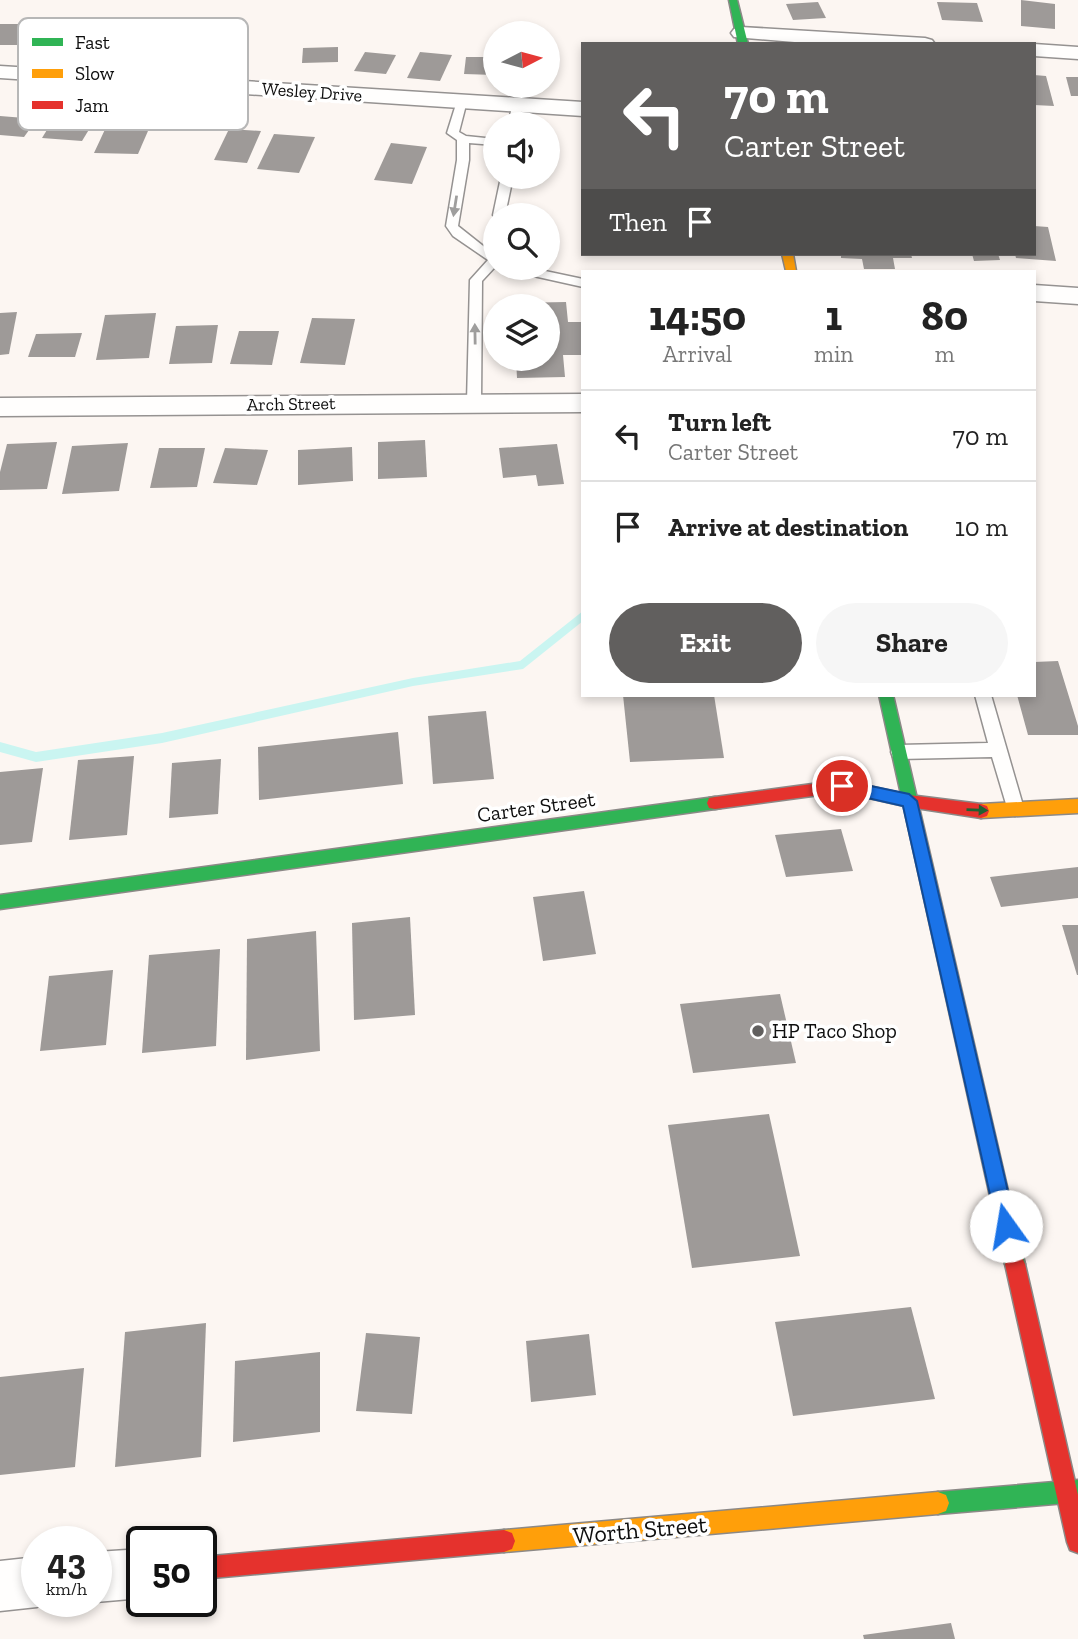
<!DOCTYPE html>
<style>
:root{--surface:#fff;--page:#f6f6f6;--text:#222;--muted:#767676;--line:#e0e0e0;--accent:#615f5e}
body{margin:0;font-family:"Zilla Slab",serif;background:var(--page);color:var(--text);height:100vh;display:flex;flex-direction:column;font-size:26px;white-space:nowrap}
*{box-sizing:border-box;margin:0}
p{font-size:23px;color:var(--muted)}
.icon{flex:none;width:38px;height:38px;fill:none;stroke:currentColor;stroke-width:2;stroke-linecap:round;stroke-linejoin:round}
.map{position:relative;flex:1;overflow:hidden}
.details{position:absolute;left:581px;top:270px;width:455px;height:427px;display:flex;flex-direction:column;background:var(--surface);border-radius:0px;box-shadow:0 4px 10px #0003}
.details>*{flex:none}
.guide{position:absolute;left:581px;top:42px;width:455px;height:214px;border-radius:0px;box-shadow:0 4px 10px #0003;background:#615f5e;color:#fff;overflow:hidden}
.needle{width:46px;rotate:84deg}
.tools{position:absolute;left:483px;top:21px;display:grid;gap:14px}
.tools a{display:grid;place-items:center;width:77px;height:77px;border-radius:50%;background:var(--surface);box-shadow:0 4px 10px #0003;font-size:35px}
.speed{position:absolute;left:21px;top:1526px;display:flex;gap:14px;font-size:35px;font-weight:700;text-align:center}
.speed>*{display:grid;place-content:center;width:91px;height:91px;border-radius:50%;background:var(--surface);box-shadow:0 4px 10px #0003;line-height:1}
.speed small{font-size:18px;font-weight:400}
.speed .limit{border:4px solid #111;border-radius:10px;background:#fff;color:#111}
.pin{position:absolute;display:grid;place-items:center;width:60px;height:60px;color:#fff;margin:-30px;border:4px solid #fff;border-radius:50%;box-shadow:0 2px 7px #0007}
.me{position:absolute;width:77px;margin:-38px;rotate:347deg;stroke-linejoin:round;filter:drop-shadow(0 0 5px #0008)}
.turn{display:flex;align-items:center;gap:24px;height:147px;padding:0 28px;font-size:32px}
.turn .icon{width:91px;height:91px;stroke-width:2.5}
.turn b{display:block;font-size:49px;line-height:60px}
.then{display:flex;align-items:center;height:66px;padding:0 28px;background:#0003;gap:14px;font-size:26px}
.eta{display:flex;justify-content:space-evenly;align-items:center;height:119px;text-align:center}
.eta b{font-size:42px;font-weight:700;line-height:49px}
.cta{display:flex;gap:14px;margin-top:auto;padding:14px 28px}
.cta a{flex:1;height:80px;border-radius:42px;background:var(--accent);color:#fff;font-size:28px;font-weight:700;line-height:80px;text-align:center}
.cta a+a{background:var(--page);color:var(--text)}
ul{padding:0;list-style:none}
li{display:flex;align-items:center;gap:21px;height:91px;padding:0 28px;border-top:2px solid var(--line)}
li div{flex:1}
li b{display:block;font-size:26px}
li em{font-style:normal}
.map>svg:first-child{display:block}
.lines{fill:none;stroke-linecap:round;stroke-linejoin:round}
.stream{fill:#caf5f1;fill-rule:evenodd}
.building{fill:#9e9a98}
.lane-casing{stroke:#959291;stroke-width:3}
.street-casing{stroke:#959291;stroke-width:3}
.fast-casing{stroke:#8c8987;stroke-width:3}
.slow-casing{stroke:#8c8987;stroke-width:3}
.jam-casing{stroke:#8c8987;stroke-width:3}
.lane{fill:#fffefd;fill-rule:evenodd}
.street{fill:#fffefd;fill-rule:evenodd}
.fast{fill:#30b455;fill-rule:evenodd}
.slow{fill:#ff9f0a;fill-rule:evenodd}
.jam{fill:#e5322d;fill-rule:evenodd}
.oneway{fill:#9f9e9d}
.oneway2{fill:#1f6132}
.route{fill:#1a73e8;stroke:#114b97;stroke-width:2}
.poi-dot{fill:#615f5e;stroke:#fff;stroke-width:2.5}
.labels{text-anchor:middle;stroke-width:7;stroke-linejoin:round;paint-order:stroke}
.far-street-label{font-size:18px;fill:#0e0e0e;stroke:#fff}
.street-label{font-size:21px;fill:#0e0e0e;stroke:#fff}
.poi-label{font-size:21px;fill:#0e0e0e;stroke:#fff;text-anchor:start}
.near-street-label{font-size:24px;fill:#0e0e0e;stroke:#fff}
.key{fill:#fff;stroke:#b7b7b7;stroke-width:2}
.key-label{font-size:19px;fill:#0e0e0e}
</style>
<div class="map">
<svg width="1078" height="1639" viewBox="0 0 1078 1639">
<rect width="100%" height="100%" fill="#fcf6f2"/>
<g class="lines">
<path class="stream" d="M583,611V621L523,669L413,686L162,743L36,762L0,752V742L36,752L162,733L413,678L520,661Z"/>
</g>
<g class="building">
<path d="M1021,0L1055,4V29L1021,26Z"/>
<path d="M818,2L826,18L793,20L786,4Z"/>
<path d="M937,2L977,3L983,22L942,20Z"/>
<path d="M0,24H27L17,45H0Z"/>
<path d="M338,47V62L302,63L303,48Z"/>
<path d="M365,52L396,55L386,74L354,71Z"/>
<path d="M420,52L452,55L440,81L407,78Z"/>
<path d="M466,57H495V75L464,74Z"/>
<path d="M1034,75L1046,76L1054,106L1034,105Z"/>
<path d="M1066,77H1078V96H1071Z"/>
<path d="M0,116L37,119L24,137L0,135Z"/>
<path d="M53,120L93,123L82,141L42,138Z"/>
<path d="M108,123L151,124L138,154L94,153Z"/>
<path d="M229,129L261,131L247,163L214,160Z"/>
<path d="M274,134L315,137L299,173L257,169Z"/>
<path d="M391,143L427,147L412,184L374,180Z"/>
<path d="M1034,226L1048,227L1056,261L1016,258L1015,254H1034Z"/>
<path d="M841,254H911L912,258H893L895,269H864L862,259L841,258Z"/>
<path d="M972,254H998L1000,260L974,261Z"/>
<path d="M566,302L568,322H583V355H563L565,377L517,378L516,359H548V306H514L513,303Z"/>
<path d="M17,312L9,354L0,355V313Z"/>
<path d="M156,313L149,358L96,360L105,315Z"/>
<path d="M312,318L355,319L345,365L300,363Z"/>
<path d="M218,325L212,363L169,364L176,326Z"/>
<path d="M239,331H279L272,365L230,364Z"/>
<path d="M82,333L75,357H28L36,334Z"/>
<path d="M425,440L427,477L378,479V442Z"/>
<path d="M57,442L47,489L0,490V472L7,444Z"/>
<path d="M128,443L119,491L62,494L72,446Z"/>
<path d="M557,444L564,484L538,486L536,475L503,478L499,448Z"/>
<path d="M352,447L353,481L298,485V450Z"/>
<path d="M159,448H205L197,487L150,488Z"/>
<path d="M225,448L268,450L257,485L213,483Z"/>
<path d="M1058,661L1078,726V735H1028L1017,695H1034V662Z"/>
<path d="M623,695H714L724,758L630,762Z"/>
<path d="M486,711L494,779L433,784L428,716Z"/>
<path d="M398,732L403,784L259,800L258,747Z"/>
<path d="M134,756L127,835L69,840L78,760Z"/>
<path d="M221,759L218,814L169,818L172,763Z"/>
<path d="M43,768L32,842L0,845V772Z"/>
<path d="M841,829L853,871L786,877L775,835Z"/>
<path d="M1078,867V898L1001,907L990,877Z"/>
<path d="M584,891L596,954L543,961L533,897Z"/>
<path d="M410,917L415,1015L354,1020L352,923Z"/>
<path d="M1062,925H1078V975H1077Z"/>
<path d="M316,931L320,1051L246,1060L247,939Z"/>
<path d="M220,949L216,1046L142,1053L149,955Z"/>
<path d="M113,970L106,1045L40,1051L49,976Z"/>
<path d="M780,994L796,1063L693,1073L680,1004Z"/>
<path d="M769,1114L800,1256L692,1268L668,1125Z"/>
<path d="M911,1307L935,1399L793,1416L775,1322Z"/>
<path d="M206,1323L201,1457L115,1467L125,1332Z"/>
<path d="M366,1333L420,1337L412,1414L356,1411Z"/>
<path d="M589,1334L596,1395L531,1402L526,1341Z"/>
<path d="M320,1352V1432L233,1442L235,1361Z"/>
<path d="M84,1368L75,1467L0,1475V1377Z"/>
<path d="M951,1623L955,1639H864L863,1635Z"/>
</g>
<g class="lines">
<defs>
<g id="lane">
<path d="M462,98L467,101L459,132L466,136L495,139V145L469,143V160L458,226L487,249L486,238L489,228L495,224V267L482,281L481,402L474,406L467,402L470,280L488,260L453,236L446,226L457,160V140L447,133L457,101Z"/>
<path d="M513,103L522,105L519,124H508Z"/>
<path d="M501,177H513L505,215H495V218L493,215Z"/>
<path d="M509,268H531L583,279V287L511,271Z"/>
<path d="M975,695H991L1024,809L1021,814L1015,816L1009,814L992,757L899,759L893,757L891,752L893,747L899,745L988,743Z"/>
</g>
<g id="street">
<path d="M741,27L925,38L932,40L935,44H818L734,37L731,33L734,29Z"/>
<path d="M1034,44L1078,47V59L1034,56Z"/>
<path d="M0,66L583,102V116L0,78Z"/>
<path d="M1034,285L1078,288V304L1034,301Z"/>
<path d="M583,394V412L0,416V398Z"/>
<path d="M142,1549V1598L96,1602L95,1601L96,1552Z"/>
<path d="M37,1557V1601H50L37,1607L0,1611V1561Z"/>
</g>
<g id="fast">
<path d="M729,0H737L748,44H738Z"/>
<path d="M879,695H893L1025,1264L1022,1271L1015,1274L1008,1271L1005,1264Z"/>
<path d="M715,797L721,798L723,803L721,808L715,809L0,909V895Z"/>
<path d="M1078,1480V1502L938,1514L930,1511L927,1503L930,1495L938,1492Z"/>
</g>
<g id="slow">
<path d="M782,254H793L796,271H786Z"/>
<path d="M1078,799V813L981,818L975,816L973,811L975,806L981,804Z"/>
<path d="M938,1492L946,1495L949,1503L946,1511L938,1514L504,1552L496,1549L493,1541L496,1533L504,1530Z"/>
</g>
<g id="jam">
<path d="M842,780L909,795L981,804L987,806L989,811L987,816L981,818L909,807L842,792L715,809L709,808L707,803L709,798L715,797Z"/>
<path d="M1015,1254L1022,1257L1025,1264L1078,1495V1553L1070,1550L1067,1542L1005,1264L1008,1257Z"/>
<path d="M504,1530L512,1533L515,1541L512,1549L504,1552L201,1579V1557Z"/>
</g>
</defs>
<use href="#lane" class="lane-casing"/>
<use href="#street" class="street-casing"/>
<use href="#fast" class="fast-casing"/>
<use href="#slow" class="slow-casing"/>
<use href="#jam" class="jam-casing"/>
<use href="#lane" class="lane"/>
<use href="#street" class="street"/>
<use href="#fast" class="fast"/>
<use href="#slow" class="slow"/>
<use href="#jam" class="jam"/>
</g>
<defs><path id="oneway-solid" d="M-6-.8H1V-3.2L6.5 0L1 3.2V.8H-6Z" transform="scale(1.75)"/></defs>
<g class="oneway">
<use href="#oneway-solid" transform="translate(455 206) rotate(99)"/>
<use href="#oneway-solid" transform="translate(475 334) rotate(-91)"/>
</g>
<use class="oneway2" href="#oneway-solid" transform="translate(977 810) rotate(2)"/>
<path class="route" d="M842,780L909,794L917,801L1016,1226L1013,1233L1006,1236L999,1233L997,1226L903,806L837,791L834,786Z"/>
<circle class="poi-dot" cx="758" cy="1031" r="7"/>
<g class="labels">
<g class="far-street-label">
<text transform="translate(312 92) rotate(4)" y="6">Wesley Drive</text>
<text transform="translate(291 404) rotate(-1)" y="6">Arch Street</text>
</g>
<g class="street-label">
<text transform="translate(536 807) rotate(-8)" y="7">Carter Street</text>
</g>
<g class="poi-label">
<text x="772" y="1038">HP Taco Shop</text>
</g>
<g class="near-street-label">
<text transform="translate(640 1530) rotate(-5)" y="8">Worth Street</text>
</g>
</g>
<rect x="18" y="18" width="230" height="112" rx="10" class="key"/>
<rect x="32" y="38" width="31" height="8" fill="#30b455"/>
<rect x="32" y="69" width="31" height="9" fill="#ff9f0a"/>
<rect x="32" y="101" width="31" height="8" fill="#e5322d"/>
<g class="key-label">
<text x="75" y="49">Fast</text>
<text x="75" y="80">Slow</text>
<text x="75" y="112">Jam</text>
</g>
</svg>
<div class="tools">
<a><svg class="needle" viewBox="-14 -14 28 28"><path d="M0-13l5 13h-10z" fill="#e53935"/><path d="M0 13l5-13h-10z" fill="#767676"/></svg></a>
<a><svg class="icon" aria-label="sound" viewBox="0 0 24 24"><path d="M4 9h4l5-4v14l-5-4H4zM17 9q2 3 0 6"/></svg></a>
<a><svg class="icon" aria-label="search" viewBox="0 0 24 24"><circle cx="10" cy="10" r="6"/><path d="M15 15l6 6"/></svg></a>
<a><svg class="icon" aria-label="layers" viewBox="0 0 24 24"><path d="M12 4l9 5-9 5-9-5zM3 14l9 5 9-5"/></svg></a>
</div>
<div class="speed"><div>43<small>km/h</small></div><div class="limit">50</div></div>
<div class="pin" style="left:842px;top:786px;background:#d93025"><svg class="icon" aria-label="arrive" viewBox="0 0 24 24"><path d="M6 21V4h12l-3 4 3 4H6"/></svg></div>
<svg class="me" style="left:1006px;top:1226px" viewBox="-20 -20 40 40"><circle r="19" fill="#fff"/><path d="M0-13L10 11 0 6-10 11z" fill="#1a73e8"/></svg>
<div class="guide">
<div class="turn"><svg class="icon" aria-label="left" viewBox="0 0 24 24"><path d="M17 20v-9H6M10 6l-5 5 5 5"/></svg><div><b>70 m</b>Carter Street</div></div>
<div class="then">Then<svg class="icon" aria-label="arrive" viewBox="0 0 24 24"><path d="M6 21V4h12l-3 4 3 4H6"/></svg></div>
</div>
<section class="details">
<div class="eta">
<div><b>14:50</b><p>Arrival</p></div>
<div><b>1</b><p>min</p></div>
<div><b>80</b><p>m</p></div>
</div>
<ul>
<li><svg class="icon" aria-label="left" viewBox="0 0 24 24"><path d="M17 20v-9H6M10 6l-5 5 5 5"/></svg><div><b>Turn left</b><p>Carter Street</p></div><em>70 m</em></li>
<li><svg class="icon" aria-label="arrive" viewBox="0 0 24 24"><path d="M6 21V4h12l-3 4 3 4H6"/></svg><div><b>Arrive at destination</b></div><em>10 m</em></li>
</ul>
<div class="cta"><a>Exit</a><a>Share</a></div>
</section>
</div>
